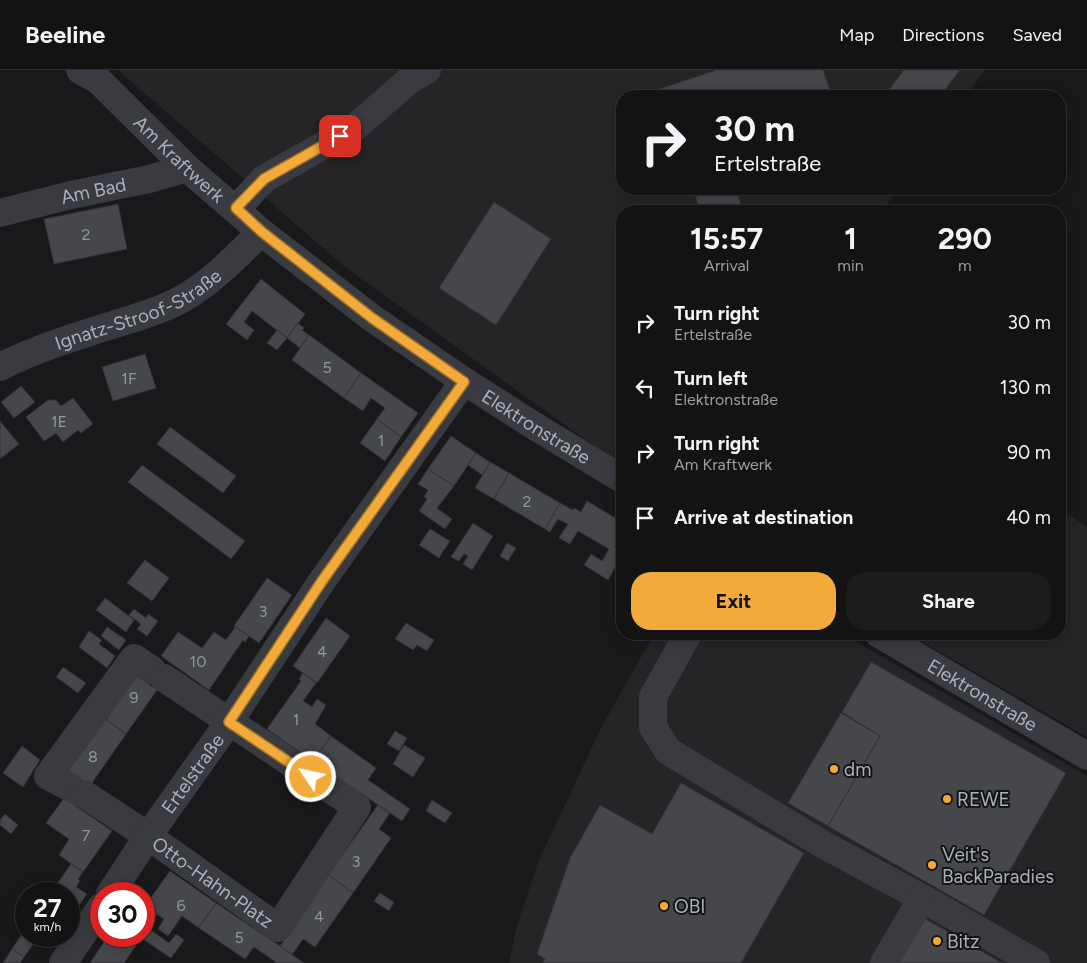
<!DOCTYPE html>
<meta charset="utf-8">
<style>
:root{--surface:#131314;--page:#1c1c1d;--text:#f1f3f6;--muted:#9d9ea0;--line:#323234;--accent:#f2ab3a}
body{margin:0;font-family:Figtree,sans-serif;background:var(--page);color:var(--text);height:100vh;display:flex;flex-direction:column;font-size:19px;white-space:nowrap}
*{box-sizing:border-box;margin:0}
p{font-size:16px;color:var(--muted)}
.icon{flex:none;width:28px;height:28px;fill:none;stroke:currentColor;stroke-width:2;stroke-linecap:round;stroke-linejoin:round}
.map{position:relative;flex:1;overflow:hidden}
.sheet{position:absolute;left:616px;top:135px;width:450px;height:435px;display:flex;flex-direction:column;background:var(--surface);border-radius:20px;box-shadow:0 2px 12px #0003,0 0 0 1px var(--line)}
.sheet>*{flex:none}
.top-card{position:absolute;left:616px;top:20px;width:450px;height:105px;border-radius:20px;box-shadow:0 2px 12px #0003,0 0 0 1px var(--line);background:#131314;color:var(--text);overflow:hidden}
.speed{position:absolute;left:15px;top:812px;display:flex;gap:10px;font-size:25px;font-weight:700;text-align:center}
.speed>*{display:grid;place-content:center;width:65px;height:65px;border-radius:50%;background:var(--surface);box-shadow:0 2px 12px #0003,0 0 0 1px var(--line);line-height:1}
.speed small{font-size:12px;font-weight:400}
.speed .limit{border:8px solid #d22;background:#fff;color:#111}
.pin{position:absolute;display:grid;place-items:center;width:42px;height:42px;color:#fff;margin:-21px;border-radius:10px;box-shadow:0 2px 8px #0006}
.me{position:absolute;width:55px;margin:-28px;rotate:304deg;stroke-linejoin:round;filter:drop-shadow(0 0 4px #0008)}
.turn{display:flex;align-items:center;gap:18px;height:105px;padding:0 15px;font-size:22px}
.turn .icon{width:65px;height:65px;stroke-width:2.5}
.turn b{display:block;font-size:35px;line-height:42px}
.eta{display:flex;justify-content:space-evenly;align-items:center;height:85px;text-align:center}
.eta b{font-size:30px;font-weight:700;line-height:35px}
.primary-button{display:flex;gap:10px;margin-top:auto;padding:10px 15px}
.primary-button a{flex:1;height:58px;border-radius:20px;background:var(--accent);color:#111;font-size:20px;font-weight:700;line-height:58px;text-align:center}
.primary-button a+a{background:var(--page);color:var(--text)}
ul{padding:0;list-style:none}
li{display:flex;align-items:center;gap:15px;height:65px;padding:0 15px}
li div{flex:1}
li b{display:block;font-size:19px}
li em{font-style:normal}
header{display:flex;align-items:center;gap:30px;box-sizing:border-box;height:70px;padding:0 25px;background:var(--surface);border-bottom:1px solid var(--line)}
header strong{font-size:24px}
nav{display:flex;gap:28px;margin-inline-start:auto;font-size:18px}
.map>svg:first-child{display:block}
.built{fill:#252528}
.building{fill:#45474b;stroke:#333337}
.lines{fill:none;stroke-linecap:round;stroke-linejoin:round}
.minor{stroke:#3a3b40;stroke-width:28}
.route-casing{stroke:#9d6f26;stroke-width:12}
.route{stroke:#f2ab3a;stroke-width:9}
.poi-dot{fill:#f2ab3a;stroke:#141416;stroke-width:2}
.labels{text-anchor:middle;stroke-width:4;stroke-linejoin:round;paint-order:stroke}
.number-label{font-size:16px;fill:#92969f}
.street-label{font-size:19px;fill:#abb1bb;stroke:#141416}
.poi-label{font-size:19px;fill:#abb1bb;stroke:#141416;text-anchor:start}
</style>
<header>
<strong>Beeline</strong>
<nav><a>Map</a><a>Directions</a><a>Saved</a></nav>
</header>
<div class="map">
<svg width="1087" height="893" viewBox="0 0 1087 893">
<rect width="100%" height="100%" fill="#19191b"/>
<g class="built">
<path d="M118,0H985L966,26H622V119H898L882,141H622V396L345,197Z"/>
<path d="M1060,439L1087,457V667L909,564H1060Z"/>
<path d="M654,564H843L1087,706V893H509L517,855L538,792L602,656Z"/>
</g>
<g class="building">
<path d="M717,0H823L832,26H641V25Z"/>
<path d="M904,0H960L940,26H884Z"/>
<path d="M693,119H736L743,141H700Z"/>
<path d="M494,132L551,169L496,255L439,218Z"/>
<path d="M118,134L127,179L54,194L44,149Z"/>
<path d="M261,209L305,244L287,268L252,241L244,252L254,260L247,270L226,254Z"/>
<path d="M298,253L304,258L302,260L309,265L300,278L287,268Z"/>
<path d="M277,260L287,268L277,280L267,273Z"/>
<path d="M309,265L361,303L344,328L292,290Z"/>
<path d="M145,284L156,318L113,331L102,297Z"/>
<path d="M361,303L418,343L401,367L377,349L385,338L371,328L363,341L344,328Z"/>
<path d="M21,316L35,332L14,348L1,332Z"/>
<path d="M73,328L93,354L81,363L78,360L63,372L56,363L44,371L26,347L48,330H56L61,336Z"/>
<path d="M377,349L401,367L385,391L360,373Z"/>
<path d="M0,351L19,374L0,389Z"/>
<path d="M170,357L236,406L223,423L157,374Z"/>
<path d="M451,366L476,383L454,416L428,399Z"/>
<path d="M476,383L490,392L482,405L468,395Z"/>
<path d="M490,392L509,403L494,429L475,418Z"/>
<path d="M142,395L245,471L231,489L128,412Z"/>
<path d="M428,399L454,416L437,438L452,449L445,459L419,441L427,429L424,427L428,420L418,414Z"/>
<path d="M509,403L560,433L545,459L494,429Z"/>
<path d="M587,431L622,452V486L608,510L584,495L591,484L602,491L609,479L578,461L570,474L559,468L568,454L558,449L550,462L545,459L560,433L573,440L574,438L581,442Z"/>
<path d="M473,453L493,466L472,500L463,494L468,486L464,484L459,491L451,487Z"/>
<path d="M430,459L450,471L439,488L419,475Z"/>
<path d="M507,473L516,478L508,491L500,486Z"/>
<path d="M145,490L169,508L152,531L127,513Z"/>
<path d="M267,508L292,525L259,573L234,556Z"/>
<path d="M105,528L134,550L126,562L96,540Z"/>
<path d="M134,539L146,548L148,544L158,551L147,566L137,559L141,554L129,545Z"/>
<path d="M326,548L350,566L317,613L293,596Z"/>
<path d="M406,553L434,570L427,581L417,575L413,580L395,569Z"/>
<path d="M107,557L126,570L119,580L101,566Z"/>
<path d="M235,557L249,566L245,572L243,570L209,620L161,586L178,562L202,578L214,562L226,570Z"/>
<path d="M89,561L102,570L99,574L115,586L107,598L79,577Z"/>
<path d="M871,592L1066,703L984,845L828,756L880,666L842,642Z"/>
<path d="M63,597L86,613L78,623L56,607Z"/>
<path d="M132,602L157,620L126,664L102,646Z"/>
<path d="M303,603L316,613L303,631L312,637L317,629L326,635L315,654L331,666L313,691L267,659L301,611L299,609Z"/>
<path d="M841,643L880,666L828,756L788,733Z"/>
<path d="M102,646L126,664L76,736L64,728L63,704Z"/>
<path d="M395,661L407,668L399,681L387,674Z"/>
<path d="M331,666L376,698L368,710L410,739L402,751L313,691Z"/>
<path d="M404,675L425,688L413,707L393,694Z"/>
<path d="M22,676L40,690L23,717L3,703Z"/>
<path d="M681,713L804,783L741,893H543L545,889L537,884L570,788L600,735L652,764Z"/>
<path d="M64,728L112,761L83,802L59,785L69,769L46,753Z"/>
<path d="M432,730L452,743L445,753L426,741Z"/>
<path d="M378,735L390,743L379,759L391,768L353,823L328,805Z"/>
<path d="M5,744L18,755L11,764L0,755V750Z"/>
<path d="M71,794L83,802L78,809L80,811L76,817L87,824L69,850V824H50Z"/>
<path d="M170,801L216,833L199,858L182,846L168,866L158,859L164,849L145,836Z"/>
<path d="M328,805L353,823L315,877L303,869L292,885L280,876Z"/>
<path d="M380,823L394,832L389,841L374,831Z"/>
<path d="M216,833L280,876L304,893H277L254,877L245,889L199,858Z"/>
<path d="M145,836L157,845L148,858L169,873L176,864L184,870L171,888L141,868L124,893H90L108,866H144V839Z"/>
<path d="M924,848L1002,893H899Z"/>
<path d="M26,858V866H43L39,871L37,869L24,887L12,879Z"/>
<path d="M12,879L24,887L20,893H3Z"/>
</g>
<g class="lines">
<g class="minor">
<path id="s1" d="M80,0L98,10L187,98L261,162L372,248L464,311L536,357L622,409"/>
<path d="M236,139L264,109L354,58L411,9L427,0"/>
<path id="s2" d="M0,143L71,125L149,109L187,98"/>
<path id="s3" d="M0,297C39,277 81,265 122,252C141,246 162,240 180,230C211,213 236,187 261,162"/>
<path d="M688,564L653,627V657L668,681L824,775L922,828L1036,893"/>
<path id="s4" d="M879,564L1087,686"/>
<path d="M71,718L48,706L134,588L152,600"/>
<path id="s5" d="M84,724L148,766L278,858L357,737L164,608"/>
<path id="s6" d="M110,824L148,766L229,652L322,511L464,311"/>
<path d="M63,893L101,837"/>
<path d="M884,893L922,828"/>
</g>
</g>
<g class="lines">
<defs>
<path id="route" d="M311,707L229,652L322,511L464,312L372,248L262,162L236,138L264,109L340,66"/>
</defs>
<use href="#route" class="route-casing"/>
<use href="#route" class="route"/>
</g>
<g class="poi-dot">
<circle cx="834" cy="699" r="5"/>
<circle cx="947" cy="729" r="5"/>
<circle cx="932" cy="795" r="5"/>
<circle cx="664" cy="836" r="5"/>
<circle cx="937" cy="871" r="5"/>
</g>
<g class="labels">
<g class="number-label">
<text x="86" y="170">2</text>
<text x="327" y="303">5</text>
<text x="129" y="314">1F</text>
<text x="59" y="357">1E</text>
<text x="381" y="376">1</text>
<text x="527" y="437">2</text>
<text x="263" y="547">3</text>
<text x="322" y="587">4</text>
<text x="198" y="597">10</text>
<text x="134" y="633">9</text>
<text x="296" y="655">1</text>
<text x="93" y="692">8</text>
<text x="86" y="771">7</text>
<text x="356" y="797">3</text>
<text x="181" y="841">6</text>
<text x="319" y="852">4</text>
<text x="239" y="873">5</text>
</g>
<g class="street-label">
<text dy="7" stroke="none"><textPath href="#s1" startOffset="134">Am Kraftwerk</textPath></text>
<text dy="7" stroke="none"><textPath href="#s2" startOffset="96">Am Bad</textPath></text>
<text dy="7" stroke="none"><textPath href="#s3" startOffset="150">Ignatz-Stroof-Straße</textPath></text>
<text dy="7" stroke="none"><textPath href="#s1" startOffset="581">Elektronstraße</textPath></text>
<text dy="7" stroke="none"><textPath href="#s4" startOffset="120">Elektronstraße</textPath></text>
<text dy="7" stroke="none"><textPath href="#s6" startOffset="146">Ertelstraße</textPath></text>
<text dy="7" stroke="none"><textPath href="#s5" startOffset="156">Otto-Hahn-Platz</textPath></text>
</g>
<g class="poi-label">
<text x="844" y="706">dm</text>
<text x="957" y="736">REWE</text>
<text x="942" y="791">Veit's<tspan x="942" dy="22">BackParadies</tspan></text>
<text x="674" y="843">OBI</text>
<text x="947" y="878">Bitz</text>
</g>
</g>
</svg>
<div class="speed"><div>27<small>km/h</small></div><div class="limit">30</div></div>
<div class="pin" style="left:340px;top:66px;background:#d93025"><svg class="icon" aria-label="arrive" viewBox="0 0 24 24"><path d="M6 21V4h12l-3 4 3 4H6"/></svg></div>
<svg class="me" style="left:311px;top:707px" viewBox="-20 -20 40 40"><circle r="17" fill="#f2ab3a" stroke="#fff" stroke-width="3"/><path d="M0-11L8 9 0 5-8 9z" fill="#fff"/></svg>
<div class="top-card">
<div class="turn"><svg class="icon" aria-label="right" viewBox="0 0 24 24"><path d="M7 20v-9h11M14 6l5 5-5 5"/></svg><div><b>30 m</b>Ertelstraße</div></div>
</div>
<section class="sheet">
<div class="eta">
<div><b>15:57</b><p>Arrival</p></div>
<div><b>1</b><p>min</p></div>
<div><b>290</b><p>m</p></div>
</div>
<ul>
<li><svg class="icon" aria-label="right" viewBox="0 0 24 24"><path d="M7 20v-9h11M14 6l5 5-5 5"/></svg><div><b>Turn right</b><p>Ertelstraße</p></div><em>30 m</em></li>
<li><svg class="icon" aria-label="left" viewBox="0 0 24 24"><path d="M17 20v-9H6M10 6l-5 5 5 5"/></svg><div><b>Turn left</b><p>Elektronstraße</p></div><em>130 m</em></li>
<li><svg class="icon" aria-label="right" viewBox="0 0 24 24"><path d="M7 20v-9h11M14 6l5 5-5 5"/></svg><div><b>Turn right</b><p>Am Kraftwerk</p></div><em>90 m</em></li>
<li><svg class="icon" aria-label="arrive" viewBox="0 0 24 24"><path d="M6 21V4h12l-3 4 3 4H6"/></svg><div><b>Arrive at destination</b></div><em>40 m</em></li>
</ul>
<div class="primary-button"><a>Exit</a><a>Share</a></div>
</section>
</div>
